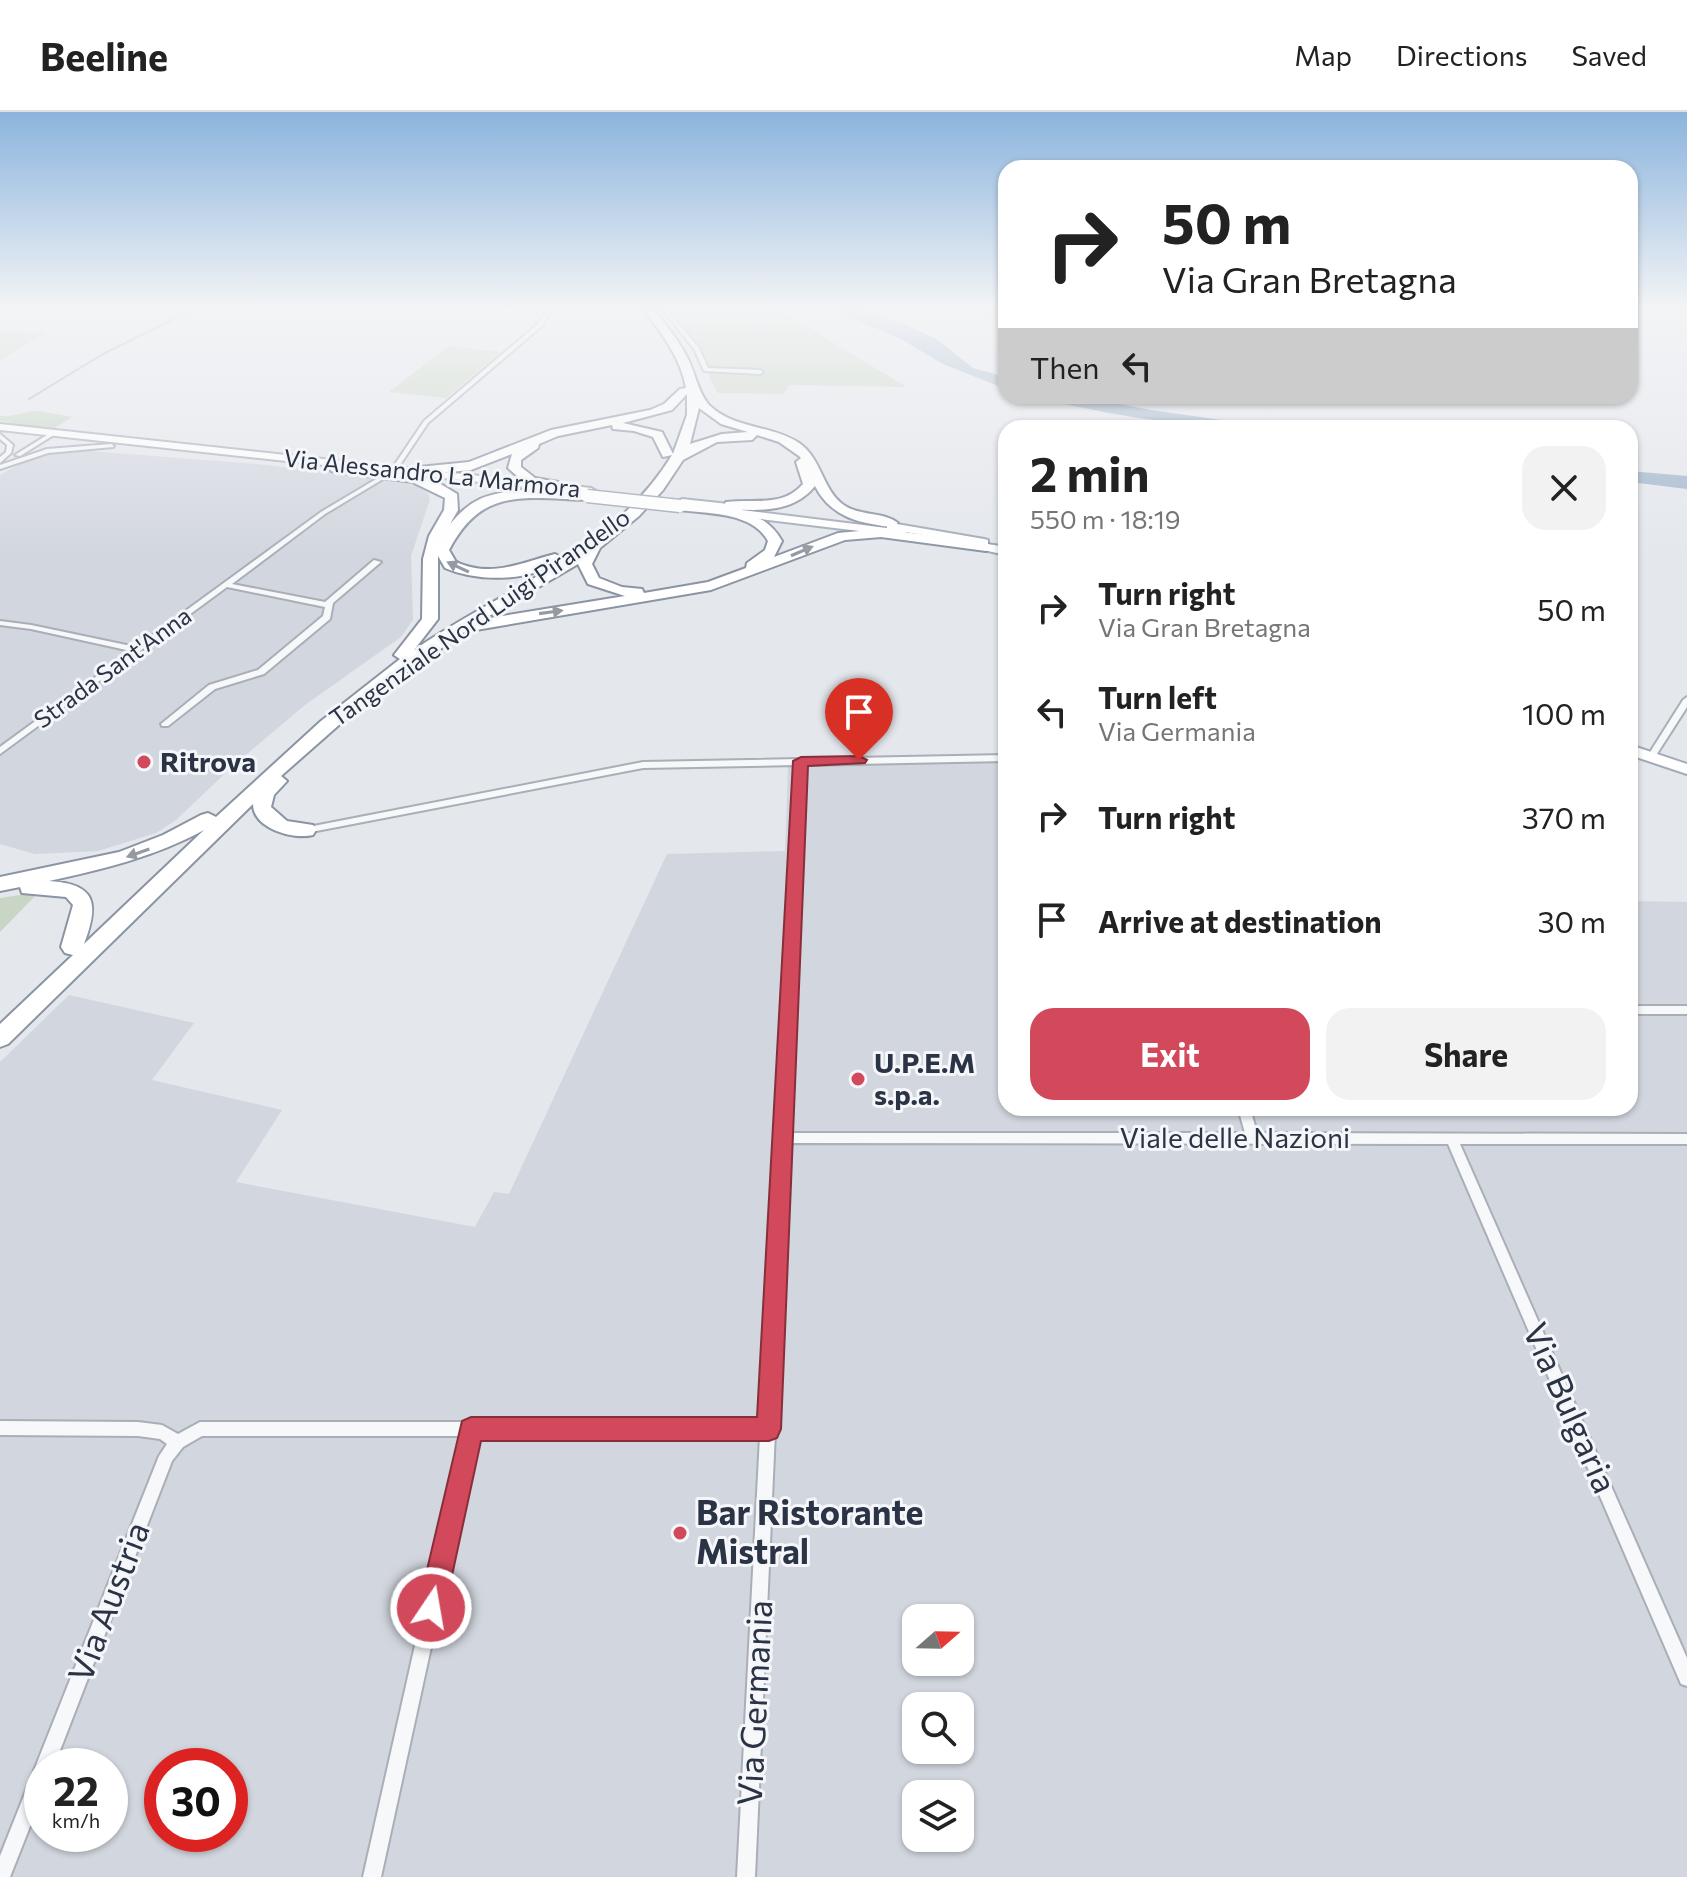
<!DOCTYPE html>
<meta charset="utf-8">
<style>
:root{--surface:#fff;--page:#f2f2f2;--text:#222;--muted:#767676;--line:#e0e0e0;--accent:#d1495b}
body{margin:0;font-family:Commissioner,sans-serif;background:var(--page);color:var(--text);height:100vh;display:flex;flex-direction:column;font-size:30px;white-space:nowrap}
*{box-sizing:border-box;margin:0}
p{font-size:26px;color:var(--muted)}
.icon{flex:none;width:44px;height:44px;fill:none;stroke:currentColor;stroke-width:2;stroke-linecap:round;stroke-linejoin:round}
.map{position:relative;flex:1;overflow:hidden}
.sheet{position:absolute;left:998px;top:308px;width:640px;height:696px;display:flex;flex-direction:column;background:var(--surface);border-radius:24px;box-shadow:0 2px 6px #0004}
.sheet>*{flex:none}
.guide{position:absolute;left:998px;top:48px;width:640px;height:244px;border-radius:24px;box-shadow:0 2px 6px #0004;background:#fff;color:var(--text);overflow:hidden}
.needle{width:52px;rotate:70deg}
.fabs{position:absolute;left:902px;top:1492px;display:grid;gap:16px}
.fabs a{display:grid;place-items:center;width:72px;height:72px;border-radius:16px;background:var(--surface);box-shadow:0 2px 6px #0004;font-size:40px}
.speed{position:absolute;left:24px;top:1636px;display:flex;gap:16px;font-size:40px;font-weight:700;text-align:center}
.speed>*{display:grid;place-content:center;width:104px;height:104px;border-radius:50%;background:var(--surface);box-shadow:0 2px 6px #0004;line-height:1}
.speed small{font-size:20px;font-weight:400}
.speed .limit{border:12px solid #d22;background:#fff;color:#111}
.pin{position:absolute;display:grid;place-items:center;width:68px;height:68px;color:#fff;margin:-82px -34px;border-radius:50% 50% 50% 0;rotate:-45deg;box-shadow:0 0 8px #0007}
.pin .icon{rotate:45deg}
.me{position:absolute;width:88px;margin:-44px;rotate:12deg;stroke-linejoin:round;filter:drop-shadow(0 0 6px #0008)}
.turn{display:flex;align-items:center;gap:28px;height:168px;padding:0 32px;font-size:36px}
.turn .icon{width:104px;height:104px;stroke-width:2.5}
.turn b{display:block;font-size:56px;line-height:68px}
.then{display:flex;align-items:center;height:76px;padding:0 32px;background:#0003;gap:16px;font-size:30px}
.round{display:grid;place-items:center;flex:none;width:84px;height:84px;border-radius:24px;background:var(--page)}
.head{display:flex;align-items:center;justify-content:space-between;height:136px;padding:0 32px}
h1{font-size:48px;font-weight:700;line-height:60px}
.action{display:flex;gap:16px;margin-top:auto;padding:16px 32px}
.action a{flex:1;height:92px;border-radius:24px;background:var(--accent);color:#fff;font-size:32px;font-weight:700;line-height:92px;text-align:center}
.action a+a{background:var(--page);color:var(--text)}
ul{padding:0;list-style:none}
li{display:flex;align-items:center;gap:24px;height:104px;padding:0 32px}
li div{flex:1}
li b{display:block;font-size:30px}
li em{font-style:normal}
header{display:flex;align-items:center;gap:48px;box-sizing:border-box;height:112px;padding:0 40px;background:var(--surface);border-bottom:2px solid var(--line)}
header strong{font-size:38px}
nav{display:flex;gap:44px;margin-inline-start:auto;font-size:28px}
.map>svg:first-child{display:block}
.built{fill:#d2d6de;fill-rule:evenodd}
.green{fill:#c9d6c5}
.water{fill:#9fb4cc}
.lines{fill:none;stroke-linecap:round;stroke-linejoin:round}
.stream{stroke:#9fb4cc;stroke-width:2}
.street-casing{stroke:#a9aeb7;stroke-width:4}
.secondary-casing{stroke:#a9aeb7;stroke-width:4}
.primary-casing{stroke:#a3abb8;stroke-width:4}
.highway-casing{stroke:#8b94a3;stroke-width:4}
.street{fill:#f7f8fa;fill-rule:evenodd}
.secondary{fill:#fff;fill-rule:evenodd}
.primary{fill:#fff;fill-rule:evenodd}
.highway{fill:#fff;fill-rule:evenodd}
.primary-bridge-casing{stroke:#a3abb8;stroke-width:15;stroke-linecap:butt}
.primary-bridge{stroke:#fff;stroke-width:12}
.oneway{fill:#959aa2}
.route{fill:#d1495b;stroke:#882f3b;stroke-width:2}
.poi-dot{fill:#d1495b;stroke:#f4f6f9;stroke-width:3}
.labels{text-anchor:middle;stroke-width:6;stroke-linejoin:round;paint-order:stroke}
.far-street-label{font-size:24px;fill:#2b3445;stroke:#f4f6f9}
.poi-label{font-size:28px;font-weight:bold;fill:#2b3445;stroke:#f4f6f9;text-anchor:start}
.street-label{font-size:28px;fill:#2b3445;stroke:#f4f6f9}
.near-street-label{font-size:34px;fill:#2b3445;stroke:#f4f6f9}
.near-poi-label{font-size:34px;font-weight:bold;fill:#2b3445;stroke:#f4f6f9;text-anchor:start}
</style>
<header>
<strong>Beeline</strong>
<nav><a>Map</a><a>Directions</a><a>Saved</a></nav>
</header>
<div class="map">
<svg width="1687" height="1765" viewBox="0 0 1687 1765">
<rect width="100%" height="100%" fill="#e4e7ec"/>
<g class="built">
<path d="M77,338L256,352L367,364L417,374L428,381L430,387L411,444L413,508L401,525L305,593L235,652L176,708L156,721L98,739L35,742L0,732V363L29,347Z"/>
<path d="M1006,650V996H1630V789L1687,790V1765H0V950L69,883L194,911L152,968L282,998L236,1070L475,1115L494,1080L509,1082L667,742L785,739L788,654ZM916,1506H960V1550H916ZM916,1594H960V1638H916ZM42,1654H110V1722H42ZM162,1654H230V1722H162ZM916,1682H960V1726H916Z"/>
</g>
<g class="green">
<path d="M669,198H779L907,275L789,273L784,282L718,281L710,267L704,240Z"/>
<path d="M0,219L45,221L0,248Z"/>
<path d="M448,234L501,240L446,286L389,280Z"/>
<path d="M38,299L72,305L53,317L10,314L9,310L0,309V304C16,305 21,300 38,299Z"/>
<path d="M39,780L0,820V786Z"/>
</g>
<g class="water">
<path d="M833,198H863L905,213L935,226L973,256L1006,265V277L943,252L899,226Z"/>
<path d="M1030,284H1077L1151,298L1278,316C1188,316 1117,305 1030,284Z"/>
<path d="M1630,359L1687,364V377L1630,370Z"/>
</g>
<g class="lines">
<path class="stream" d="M29,287L103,242L192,198"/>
<defs>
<g id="street">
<path d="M546,198H551L543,213L428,311L400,353H396L395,352L424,309L539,211Z"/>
<path d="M663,198H667L699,236L708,256L760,258L763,260L760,262L704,259L694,237Z"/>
<path d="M55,318L58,320L57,321L20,344L15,343Z"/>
<path d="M0,322L13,333L11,341L0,351V345L6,340L7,333L0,327Z"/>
<path d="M111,332L114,334L113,335L48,341L0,357V353L47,337Z"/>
<path d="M378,366L383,367L325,402L232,472L325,490L374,448L381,450L333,491L330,507L264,562L215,577L168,614H162L161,612L209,573L258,558L323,504L325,495L227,475L0,642V635L131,539L31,517L0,513V509L31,513L136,535L321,400Z"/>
<path d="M1687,585V595L1655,645L1651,648L1648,647L1647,645L1683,588Z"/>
<path d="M1006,643V649L805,653L789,1021H1245L1238,996H1250L1257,1021L1687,1022V1032H1460L1687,1546V1574L1681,1572L1448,1032L788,1031L755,1765H737L760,1324H477L381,1765H363L462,1324H202L183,1335L172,1349L54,1654H42V1684L10,1765H0V1744L159,1344L167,1332L160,1327L138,1324L0,1323V1309L138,1310L162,1313L178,1322L200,1310H761L796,653L643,656L306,721L303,720L301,718L303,716L643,650Z"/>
<rect x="1630" y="894" width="57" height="8"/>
</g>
<path id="secondary" d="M0,312L591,376L596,379L591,382L0,318Z"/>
<g id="primary">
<path d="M682,387L738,393L742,394V398L887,416V412L891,411L984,427L988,428V432L1006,435V443L965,434L964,430L906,420L901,424L728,403L724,402V398L678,392L676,390Z"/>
<path d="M1630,633L1687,652V662L1630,643Z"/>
</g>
<path id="highway" d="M644,198H654C667,214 680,230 689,249C696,264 698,280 709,293C733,317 772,313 799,331C821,346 822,375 841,391C858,405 883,399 898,411L891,415C858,411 831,405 815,374C794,400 762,399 731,397C754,402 770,408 782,429L774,445L838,421L881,417L986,431L993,435L986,439L881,425L845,428L711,478L476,518L470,516L365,590L281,664L287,669L274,683L271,695L287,709L313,713L316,718L313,723C292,728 253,716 253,692L8,932L0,935V912L73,843L65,841L61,835L73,793L66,785L22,781L20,775L0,779V765L119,740L163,723L201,703L208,701L216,705L321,609L400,547L394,543L422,507L423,447L429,424L444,398L445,386L412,370L336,360L331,359V353L409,362V356L469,350L551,318L650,298L664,292L680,277L686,276C681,246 662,222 644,198ZM687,282V303L673,342L662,320L623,311L672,298ZM699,296L721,312L748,320L722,322L690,332ZM612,313L613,317L634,319L653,325L663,345L672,343C614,439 503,477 414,538L438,507V444L445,456C477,470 534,471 562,446L555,442C520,451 492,466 456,450L449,438C477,385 509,384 564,387C575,387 586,390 594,384C575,370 501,377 480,387C467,393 459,402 450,412L458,398L457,382L434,368L415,363L471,358L512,342L508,356L526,372L558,376V370L535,366L521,355V348L538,336L539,332L558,324ZM757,323L779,330L799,344L801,346L796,350L803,372C782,396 754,386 726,390L724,393L731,397L680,390L673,394L680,398C709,402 752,400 768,429L765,438L747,451L746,456L708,470L644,481L642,477L622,475L599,466L592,452L600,436L639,404L663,378L683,348L717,330L752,328ZM578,452L588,472L625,484L484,507ZM204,718L84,832C99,792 97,772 49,769C104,757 154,745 204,718Z"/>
</defs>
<use href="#street" class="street-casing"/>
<use href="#secondary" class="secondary-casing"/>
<use href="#primary" class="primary-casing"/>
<use href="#highway" class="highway-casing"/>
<use href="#street" class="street"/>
<use href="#secondary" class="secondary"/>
<use href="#primary" class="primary"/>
<use href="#highway" class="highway"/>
<defs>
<path id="primary-bridge" d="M587,384L680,394"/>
</defs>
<use href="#primary-bridge" class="primary-bridge-casing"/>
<use href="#primary-bridge" class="primary-bridge"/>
</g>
<defs><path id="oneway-solid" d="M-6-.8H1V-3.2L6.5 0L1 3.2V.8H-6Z" transform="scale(2)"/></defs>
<g class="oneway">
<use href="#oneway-solid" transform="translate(802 439) rotate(-23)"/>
<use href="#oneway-solid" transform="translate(458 455) rotate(-155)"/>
<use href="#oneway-solid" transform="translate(551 500) rotate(-8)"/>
<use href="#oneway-solid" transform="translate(138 741) rotate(161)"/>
</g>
<linearGradient id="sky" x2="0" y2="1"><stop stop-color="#8bb4dd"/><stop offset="0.44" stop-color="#f3f4f6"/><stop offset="1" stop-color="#f3f4f6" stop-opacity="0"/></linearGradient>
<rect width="1687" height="445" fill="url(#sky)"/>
<path class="route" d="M859,644L867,648L865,651L808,654L781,1317L777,1326L769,1329H481L445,1496L441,1506L431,1510L422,1506L418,1496L462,1309L471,1305H757L793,649L801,645Z"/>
<g class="poi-dot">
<circle cx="144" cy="650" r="8"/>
<circle cx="858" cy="967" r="8"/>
<circle cx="680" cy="1421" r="8"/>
</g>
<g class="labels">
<g class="far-street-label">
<text transform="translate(432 362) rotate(6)" y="8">Via Alessandro La Marmora</text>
<text transform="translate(480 506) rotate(-35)" y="8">Tangenziale Nord Luigi Pirandello</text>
<text transform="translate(113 556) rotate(-36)" y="8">Strada Sant'Anna</text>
</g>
<g class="poi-label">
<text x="160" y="660">Ritrova</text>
<text x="874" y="961">U.P.E.M<tspan x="874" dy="32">s.p.a.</tspan></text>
</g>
<g class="street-label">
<text x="1235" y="1036">Viale delle Nazioni</text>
</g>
<g class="near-street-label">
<text transform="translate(1570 1296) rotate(66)" y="12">Via Bulgaria</text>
<text transform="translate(109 1490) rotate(-69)" y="12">Via Austria</text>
<text transform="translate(755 1591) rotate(-87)" y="12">Via Germania</text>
</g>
<g class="near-poi-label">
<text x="696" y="1413">Bar Ristorante<tspan x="696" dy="39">Mistral</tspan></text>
</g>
</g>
</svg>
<div class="fabs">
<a><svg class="needle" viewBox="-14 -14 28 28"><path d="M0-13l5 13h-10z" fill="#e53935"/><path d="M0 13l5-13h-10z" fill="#767676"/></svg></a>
<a><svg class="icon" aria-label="search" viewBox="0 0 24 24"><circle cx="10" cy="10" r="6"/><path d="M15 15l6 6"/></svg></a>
<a><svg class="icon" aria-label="layers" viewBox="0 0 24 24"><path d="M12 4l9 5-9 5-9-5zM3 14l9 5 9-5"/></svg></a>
</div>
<div class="speed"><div>22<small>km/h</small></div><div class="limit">30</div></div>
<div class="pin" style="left:859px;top:648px;background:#d93025"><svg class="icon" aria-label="arrive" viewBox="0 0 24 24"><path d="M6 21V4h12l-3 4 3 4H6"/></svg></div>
<svg class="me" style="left:431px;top:1496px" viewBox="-20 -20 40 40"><circle r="17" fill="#d1495b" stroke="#fff" stroke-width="3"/><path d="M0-11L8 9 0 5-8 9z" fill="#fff"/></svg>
<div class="guide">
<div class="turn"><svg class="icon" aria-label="right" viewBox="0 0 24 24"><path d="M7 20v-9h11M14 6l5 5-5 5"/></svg><div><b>50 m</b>Via Gran Bretagna</div></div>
<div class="then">Then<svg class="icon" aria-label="left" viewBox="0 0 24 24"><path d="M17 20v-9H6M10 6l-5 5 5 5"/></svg></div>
</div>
<section class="sheet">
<div class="head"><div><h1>2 min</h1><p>550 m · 18:19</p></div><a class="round"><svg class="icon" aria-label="close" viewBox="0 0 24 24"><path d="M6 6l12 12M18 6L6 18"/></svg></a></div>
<ul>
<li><svg class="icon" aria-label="right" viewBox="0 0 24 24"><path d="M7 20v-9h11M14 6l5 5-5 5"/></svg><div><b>Turn right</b><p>Via Gran Bretagna</p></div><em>50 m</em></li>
<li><svg class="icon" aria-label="left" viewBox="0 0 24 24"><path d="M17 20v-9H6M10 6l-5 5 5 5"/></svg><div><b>Turn left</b><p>Via Germania</p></div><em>100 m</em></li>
<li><svg class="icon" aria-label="right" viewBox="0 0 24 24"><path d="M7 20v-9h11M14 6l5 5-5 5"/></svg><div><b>Turn right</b></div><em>370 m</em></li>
<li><svg class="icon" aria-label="arrive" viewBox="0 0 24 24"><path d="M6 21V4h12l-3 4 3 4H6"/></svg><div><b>Arrive at destination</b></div><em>30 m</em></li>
</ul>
<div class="action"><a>Exit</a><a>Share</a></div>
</section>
</div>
